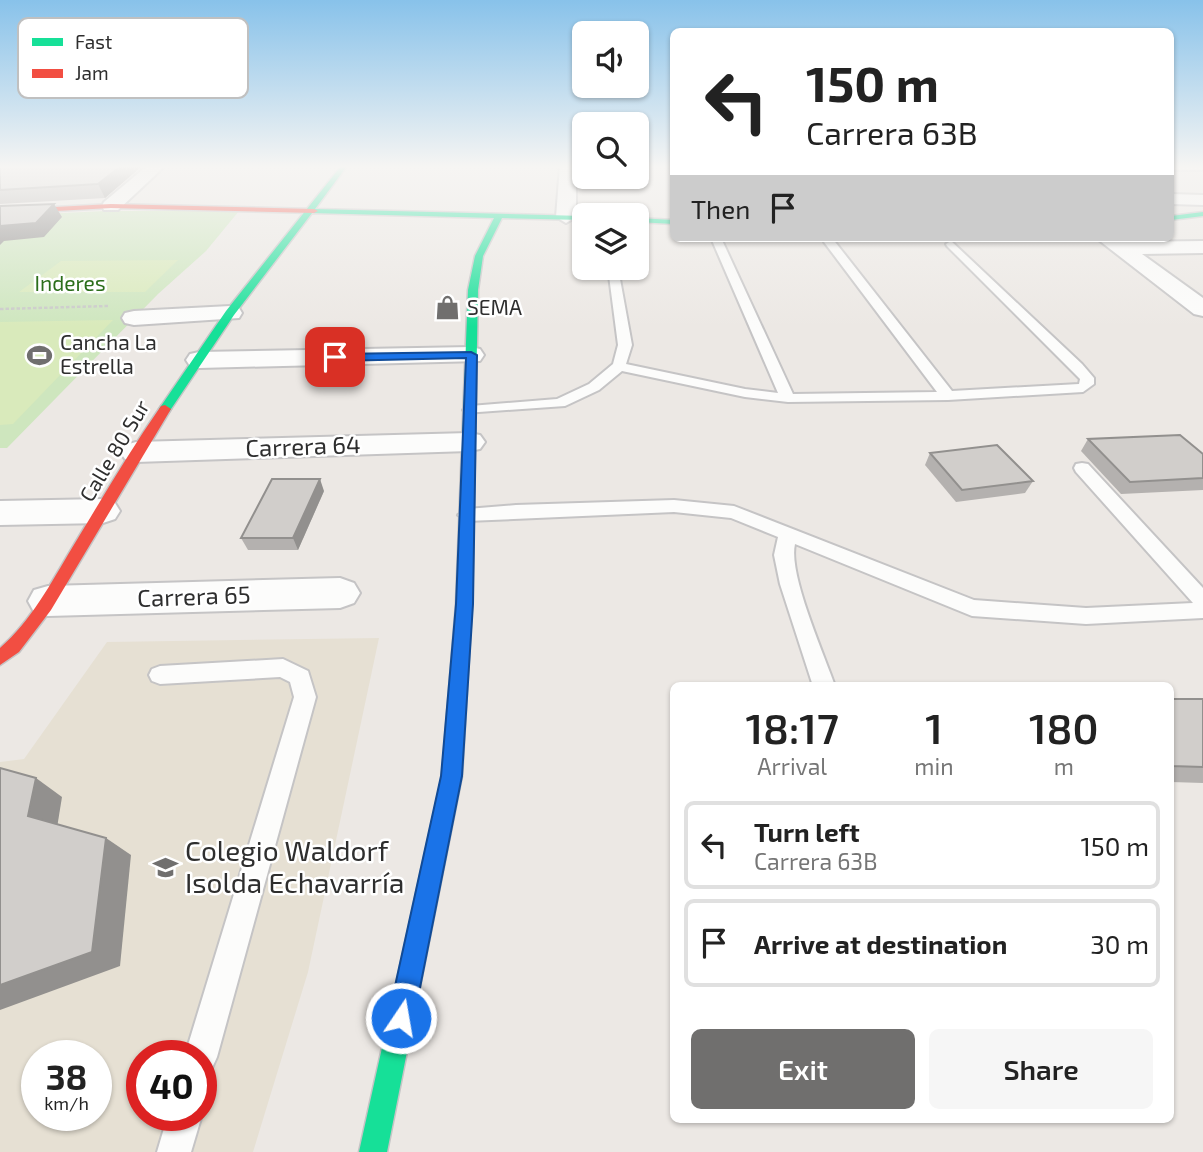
<!DOCTYPE html>
<meta charset="utf-8">
<style>
:root{--surface:#fff;--page:#f6f6f6;--text:#222;--muted:#767676;--line:#e0e0e0;--accent:#706f6e}
body{margin:0;font-family:"Exo 2",sans-serif;background:var(--page);color:var(--text);height:100vh;display:flex;flex-direction:column;font-size:26px;white-space:nowrap}
*{box-sizing:border-box;margin:0}
p{font-size:23px;color:var(--muted)}
.icon{flex:none;width:38px;height:38px;fill:none;stroke:currentColor;stroke-width:2;stroke-linecap:round;stroke-linejoin:round}
.map{position:relative;flex:1;overflow:hidden}
.sheet{position:absolute;left:670px;top:682px;width:504px;height:441px;display:flex;flex-direction:column;background:var(--surface);border-radius:10px;box-shadow:0 2px 5px #0004}
.sheet>*{flex:none}
.top-card{position:absolute;left:670px;top:28px;width:504px;height:214px;border-radius:10px;box-shadow:0 2px 5px #0004;background:#fff;color:var(--text);overflow:hidden}
.fabs{position:absolute;left:572px;top:21px;display:grid;gap:14px}
.fabs a{display:grid;place-items:center;width:77px;height:77px;border-radius:10px;background:var(--surface);box-shadow:0 2px 5px #0004;font-size:35px}
.speed{position:absolute;left:21px;top:1040px;display:flex;gap:14px;font-size:35px;font-weight:700;text-align:center}
.speed>*{display:grid;place-content:center;width:91px;height:91px;border-radius:50%;background:var(--surface);box-shadow:0 2px 5px #0004;line-height:1}
.speed small{font-size:18px;font-weight:400}
.speed .limit{border:10px solid #d22;background:#fff;color:#111}
.pin{position:absolute;display:grid;place-items:center;width:60px;height:60px;color:#fff;margin:-30px;border-radius:14px;box-shadow:0 4px 10px #0006}
.me{position:absolute;width:77px;margin:-38px;rotate:12deg;stroke-linejoin:round;filter:drop-shadow(0 0 5px #0008)}
.turn{display:flex;align-items:center;gap:24px;height:147px;padding:0 21px;font-size:32px}
.turn .icon{width:91px;height:91px;stroke-width:2.5}
.turn b{display:block;font-size:49px;line-height:60px}
.then{display:flex;align-items:center;height:66px;padding:0 21px;background:#0003;gap:14px;font-size:26px}
.eta{display:flex;justify-content:space-evenly;align-items:center;height:119px;text-align:center}
.eta b{font-size:42px;font-weight:600;line-height:49px}
.button{display:flex;gap:14px;margin-top:auto;padding:14px 21px}
.button a{flex:1;height:80px;border-radius:10px;background:var(--accent);color:#fff;font-size:28px;font-weight:600;line-height:80px;text-align:center}
.button a+a{background:var(--page);color:var(--text)}
ul{padding:0;list-style:none}
li{display:flex;align-items:center;gap:21px;height:88px;margin:0 14px 10px;padding:0 7px;border:4px solid var(--line);border-radius:10px}
li div{flex:1}
li b{display:block;font-size:26px}
li em{font-style:normal}
.map>svg:first-child{display:block}
.education{fill:#e6e0d3;fill-rule:evenodd}
.green{fill:#cee6be}
.pitch{fill:#d9eabb}
.lines{fill:none;stroke-linecap:round;stroke-linejoin:round}
.lane-casing{stroke:#c5c4c5;stroke-width:4}
.street-casing{stroke:#c5c4c5;stroke-width:4}
.fast-casing{stroke:#c5c4c5;stroke-width:3}
.jam-casing{stroke:#c5c4c5;stroke-width:3}
.path{stroke:#c9c9c8;stroke-width:2.5;stroke-dasharray:3.5 2;stroke-linecap:butt}
.lane{fill:#fcfcfb;fill-rule:evenodd}
.street{fill:#fcfcfb;fill-rule:evenodd}
.fast{fill:#16e098;fill-rule:evenodd}
.jam{fill:#f24e42;fill-rule:evenodd}
.wall{fill:#b4b1af}
.shaded-wall{fill:#92908e}
.building{fill:#d1cecb;stroke:#92908e;stroke-width:2}
.route{fill:#1a73e8;stroke:#114b97;stroke-width:2}
.labels{text-anchor:middle;stroke-width:5;stroke-linejoin:round;paint-order:stroke}
.far-park-label{font-size:21px;fill:#2c6e1b;stroke:#fff}
.far-poi-label{font-size:21px;fill:#2e2e2e;stroke:#fff;text-anchor:start}
.far-street-label{font-size:21px;fill:#2e2e2e;stroke:#fff}
.street-label{font-size:24px;fill:#2e2e2e;stroke:#fff}
.near-poi-label{font-size:28px;fill:#2e2e2e;stroke:#fff;text-anchor:start}
.key{fill:#fff;stroke:#c0c0c0;stroke-width:2}
.key-label{font-size:19px;fill:#2e2e2e}
</style>
<div class="map">
<svg width="1203" height="1152" viewBox="0 0 1203 1152">
<rect width="100%" height="100%" fill="#ece8e4"/>
<path class="education" d="M379,638L308,972L253,1152H0V762L24,759L107,642ZM37,1055H96V1115H37ZM142,1055H201V1115H142Z"/>
<path class="green" d="M105,211H239L206,251L158,294L7,448H0V216Z"/>
<g class="pitch">
<path d="M178,260L145,292H19L61,261Z"/>
<path d="M113,320L13,424L0,425V322Z"/>
</g>
<g class="lines">
<defs>
<g id="lane">
<rect x="1171" y="166" width="32" height="4"/>
<path d="M711,238H721L793,394L937,392L824,242V238H832L952,391L1079,384L1080,379L947,246L946,244L951,241L1082,364L1094,378V384L1083,392L948,400L788,402L745,397L622,371L599,390L565,406L465,413L463,410L465,407L470,406L557,399L589,384L613,364L618,345L608,268H618L632,345L626,364L745,389L778,393Z"/>
<path d="M1082,463L1088,464L1203,588V618L1086,624L972,616L795,544C788,574 824,654 835,686H813L780,584L774,555L778,537L731,518L674,512L467,521L458,515L467,509L516,505L674,500L734,506L974,600L1086,608L1193,603L1076,472L1074,468L1076,464Z"/>
<path d="M283,659L308,671L316,697L217,1057L212,1068L201,1073V1055H185L294,697L290,682L280,677L160,684L152,681L149,675L152,669L160,666Z"/>
<path d="M201,1113L202,1115L191,1152H157L168,1115Z"/>
</g>
<g id="street">
<path d="M147,166H165L118,210H104L102,206L104,202Z"/>
<path d="M560,166H576V217L566,223L556,217Z"/>
<path d="M1171,194L1203,195V205L1171,204Z"/>
<path d="M1096,238H1119L1124,242L1203,241V253L1142,254L1203,298V316L1194,314Z"/>
<path d="M230,306L239,308L242,313L239,318L134,325L125,323L122,318L125,313L134,311Z"/>
<path d="M471,347L480,349L484,355L480,361L199,368L190,366L186,360L190,354L199,352Z"/>
<path d="M469,433L480,435L485,442L480,449L469,451L136,462L125,459L120,452L125,445L136,442Z"/>
<path d="M103,499L115,503L120,511L115,519L103,523L0,525V501Z"/>
<path d="M340,578L354,583L360,593L354,603L340,608L48,616L34,612L28,601L34,590L48,586Z"/>
</g>
<g id="fast">
<path d="M341,166H347L315,209L584,216V220L502,218L483,256L478,290L472,604L462,776L387,1152H359L442,776L456,604L468,290L475,256L494,218L312,213L234,315L169,412H161L159,409L226,311Z"/>
<path d="M1203,212V216L1171,220V216Z"/>
<path d="M637,218L674,220V224L637,222Z"/>
</g>
<g id="jam">
<path d="M111,204L314,209L318,211L314,213L111,208L0,214V210Z"/>
<path d="M165,405L171,409L51,610L19,652L0,665V648C31,621 51,583 72,548C101,500 129,452 161,406Z"/>
</g>
</defs>
<use href="#lane" class="lane-casing"/>
<use href="#street" class="street-casing"/>
<use href="#fast" class="fast-casing"/>
<use href="#jam" class="jam-casing"/>
<path class="path" d="M0,309L108,306"/>
<use href="#lane" class="lane"/>
<use href="#street" class="street"/>
<use href="#fast" class="fast"/>
<use href="#jam" class="jam"/>
</g>
<g class="wall">
<path d="M0,166H142L105,198L0,204Z"/>
<path d="M1088,439L1203,454V490L1121,494L1081,451Z"/>
<path d="M930,453L1033,481L1025,493L956,502L925,465Z"/>
<path d="M324,491L298,550H248L241,538Z"/>
<path d="M1171,699H1203V783L1171,782Z"/>
</g>
<g class="shaded-wall">
<path d="M121,166H142L105,198L98,184Z"/>
<path d="M54,204L62,217L44,237L4,241L0,245V226Z"/>
<path d="M320,479L324,491L298,550L293,538Z"/>
<path d="M36,778L62,797L56,834L28,816Z"/>
<path d="M106,838L131,855L120,966L0,1010V985Z"/>
</g>
<g class="building">
<path d="M0,166H121L98,184L0,190Z"/>
<path d="M54,204L36,223L0,226V206Z"/>
<path d="M1180,435L1203,454V478L1130,482L1088,439Z"/>
<path d="M997,445L1033,481L962,490L930,453Z"/>
<path d="M272,479H320L293,538H241Z"/>
<path d="M1171,699H1203V767L1171,766Z"/>
<path d="M0,768L36,778L28,816L106,838L92,952L0,985Z"/>
</g>
<linearGradient id="sky" x2="0" y2="1"><stop stop-color="#88c2ea"/><stop offset="0.51" stop-color="#f6f5f3"/><stop offset="1" stop-color="#f6f5f3" stop-opacity="0"/></linearGradient>
<rect width="1203" height="327" fill="url(#sky)"/>
<path class="route" d="M471,352L477,355L473,604L462,776L414,1018L410,1027L401,1031L392,1027L388,1018L441,776L456,604L466,358L335,361L330,357L335,354Z"/>
<defs>
<symbol id="shop-bare" viewBox="-9 -9 18 18"><path d="M-5-2.5h2.3a2.7 3.5 0 0 1 5.4 0H5L5.5 6h-11ZM-1.5-2.5h3a1.5 2.3 0 0 0-3 0Z" fill="#706f6e" stroke="#fff" stroke-width="2.5" paint-order="stroke"/></symbol>
<symbol id="stadium-bare" viewBox="-9 -9 18 18"><path d="M0-5a6.5 5 0 1 0 0 10a6.5 5 0 1 0 0-10ZM-3.5-1.8h7v3.6h-7Z" fill="#706f6e" stroke="#fff" stroke-width="2.5" paint-order="stroke"/></symbol>
<symbol id="school-bare" viewBox="-9 -9 18 18"><path d="M0-5L7-2L0 1L-7-2ZM-4 1L0 2.5L4 1V4Q0 6-4 4Z" fill="#706f6e" stroke="#fff" stroke-width="2.5" paint-order="stroke"/></symbol>
</defs>
<g fill-rule="evenodd">
<use href="#shop-bare" x="430" y="290" width="35" height="35"/>
<use href="#stadium-bare" x="22" y="338" width="35" height="35"/>
<use href="#school-bare" x="148" y="850" width="35" height="35"/>
</g>
<g class="labels">
<g class="far-park-label">
<text x="70" y="291">Inderes</text>
</g>
<g class="far-poi-label">
<text x="467" y="315">SEMA</text>
<text x="60" y="350">Cancha La<tspan x="60" dy="24">Estrella</tspan></text>
</g>
<g class="far-street-label">
<text transform="translate(115 451) rotate(-59)" y="7">Calle 80 Sur</text>
</g>
<g class="street-label">
<text transform="translate(303 447) rotate(-2)" y="8">Carrera 64</text>
<text transform="translate(194 597) rotate(-2)" y="8">Carrera 65</text>
</g>
<g class="near-poi-label">
<text x="185" y="861">Colegio Waldorf<tspan x="185" dy="32">Isolda Echavarría</tspan></text>
</g>
</g>
<rect x="18" y="18" width="230" height="80" rx="10" class="key"/>
<rect x="32" y="38" width="31" height="8" fill="#16e098"/>
<rect x="32" y="69" width="31" height="9" fill="#f24e42"/>
<g class="key-label">
<text x="75" y="49">Fast</text>
<text x="75" y="80">Jam</text>
</g>
</svg>
<div class="fabs">
<a><svg class="icon" aria-label="sound" viewBox="0 0 24 24"><path d="M4 9h4l5-4v14l-5-4H4zM17 9q2 3 0 6"/></svg></a>
<a><svg class="icon" aria-label="search" viewBox="0 0 24 24"><circle cx="10" cy="10" r="6"/><path d="M15 15l6 6"/></svg></a>
<a><svg class="icon" aria-label="layers" viewBox="0 0 24 24"><path d="M12 4l9 5-9 5-9-5zM3 14l9 5 9-5"/></svg></a>
</div>
<div class="speed"><div>38<small>km/h</small></div><div class="limit">40</div></div>
<div class="pin" style="left:335px;top:357px;background:#d93025"><svg class="icon" aria-label="arrive" viewBox="0 0 24 24"><path d="M6 21V4h12l-3 4 3 4H6"/></svg></div>
<svg class="me" style="left:401px;top:1018px" viewBox="-20 -20 40 40"><circle r="17" fill="#1a73e8" stroke="#fff" stroke-width="3"/><path d="M0-11L8 9 0 5-8 9z" fill="#fff"/></svg>
<div class="top-card">
<div class="turn"><svg class="icon" aria-label="left" viewBox="0 0 24 24"><path d="M17 20v-9H6M10 6l-5 5 5 5"/></svg><div><b>150 m</b>Carrera 63B</div></div>
<div class="then">Then<svg class="icon" aria-label="arrive" viewBox="0 0 24 24"><path d="M6 21V4h12l-3 4 3 4H6"/></svg></div>
</div>
<section class="sheet">
<div class="eta">
<div><b>18:17</b><p>Arrival</p></div>
<div><b>1</b><p>min</p></div>
<div><b>180</b><p>m</p></div>
</div>
<ul>
<li><svg class="icon" aria-label="left" viewBox="0 0 24 24"><path d="M17 20v-9H6M10 6l-5 5 5 5"/></svg><div><b>Turn left</b><p>Carrera 63B</p></div><em>150 m</em></li>
<li><svg class="icon" aria-label="arrive" viewBox="0 0 24 24"><path d="M6 21V4h12l-3 4 3 4H6"/></svg><div><b>Arrive at destination</b></div><em>30 m</em></li>
</ul>
<div class="button"><a>Exit</a><a>Share</a></div>
</section>
</div>
